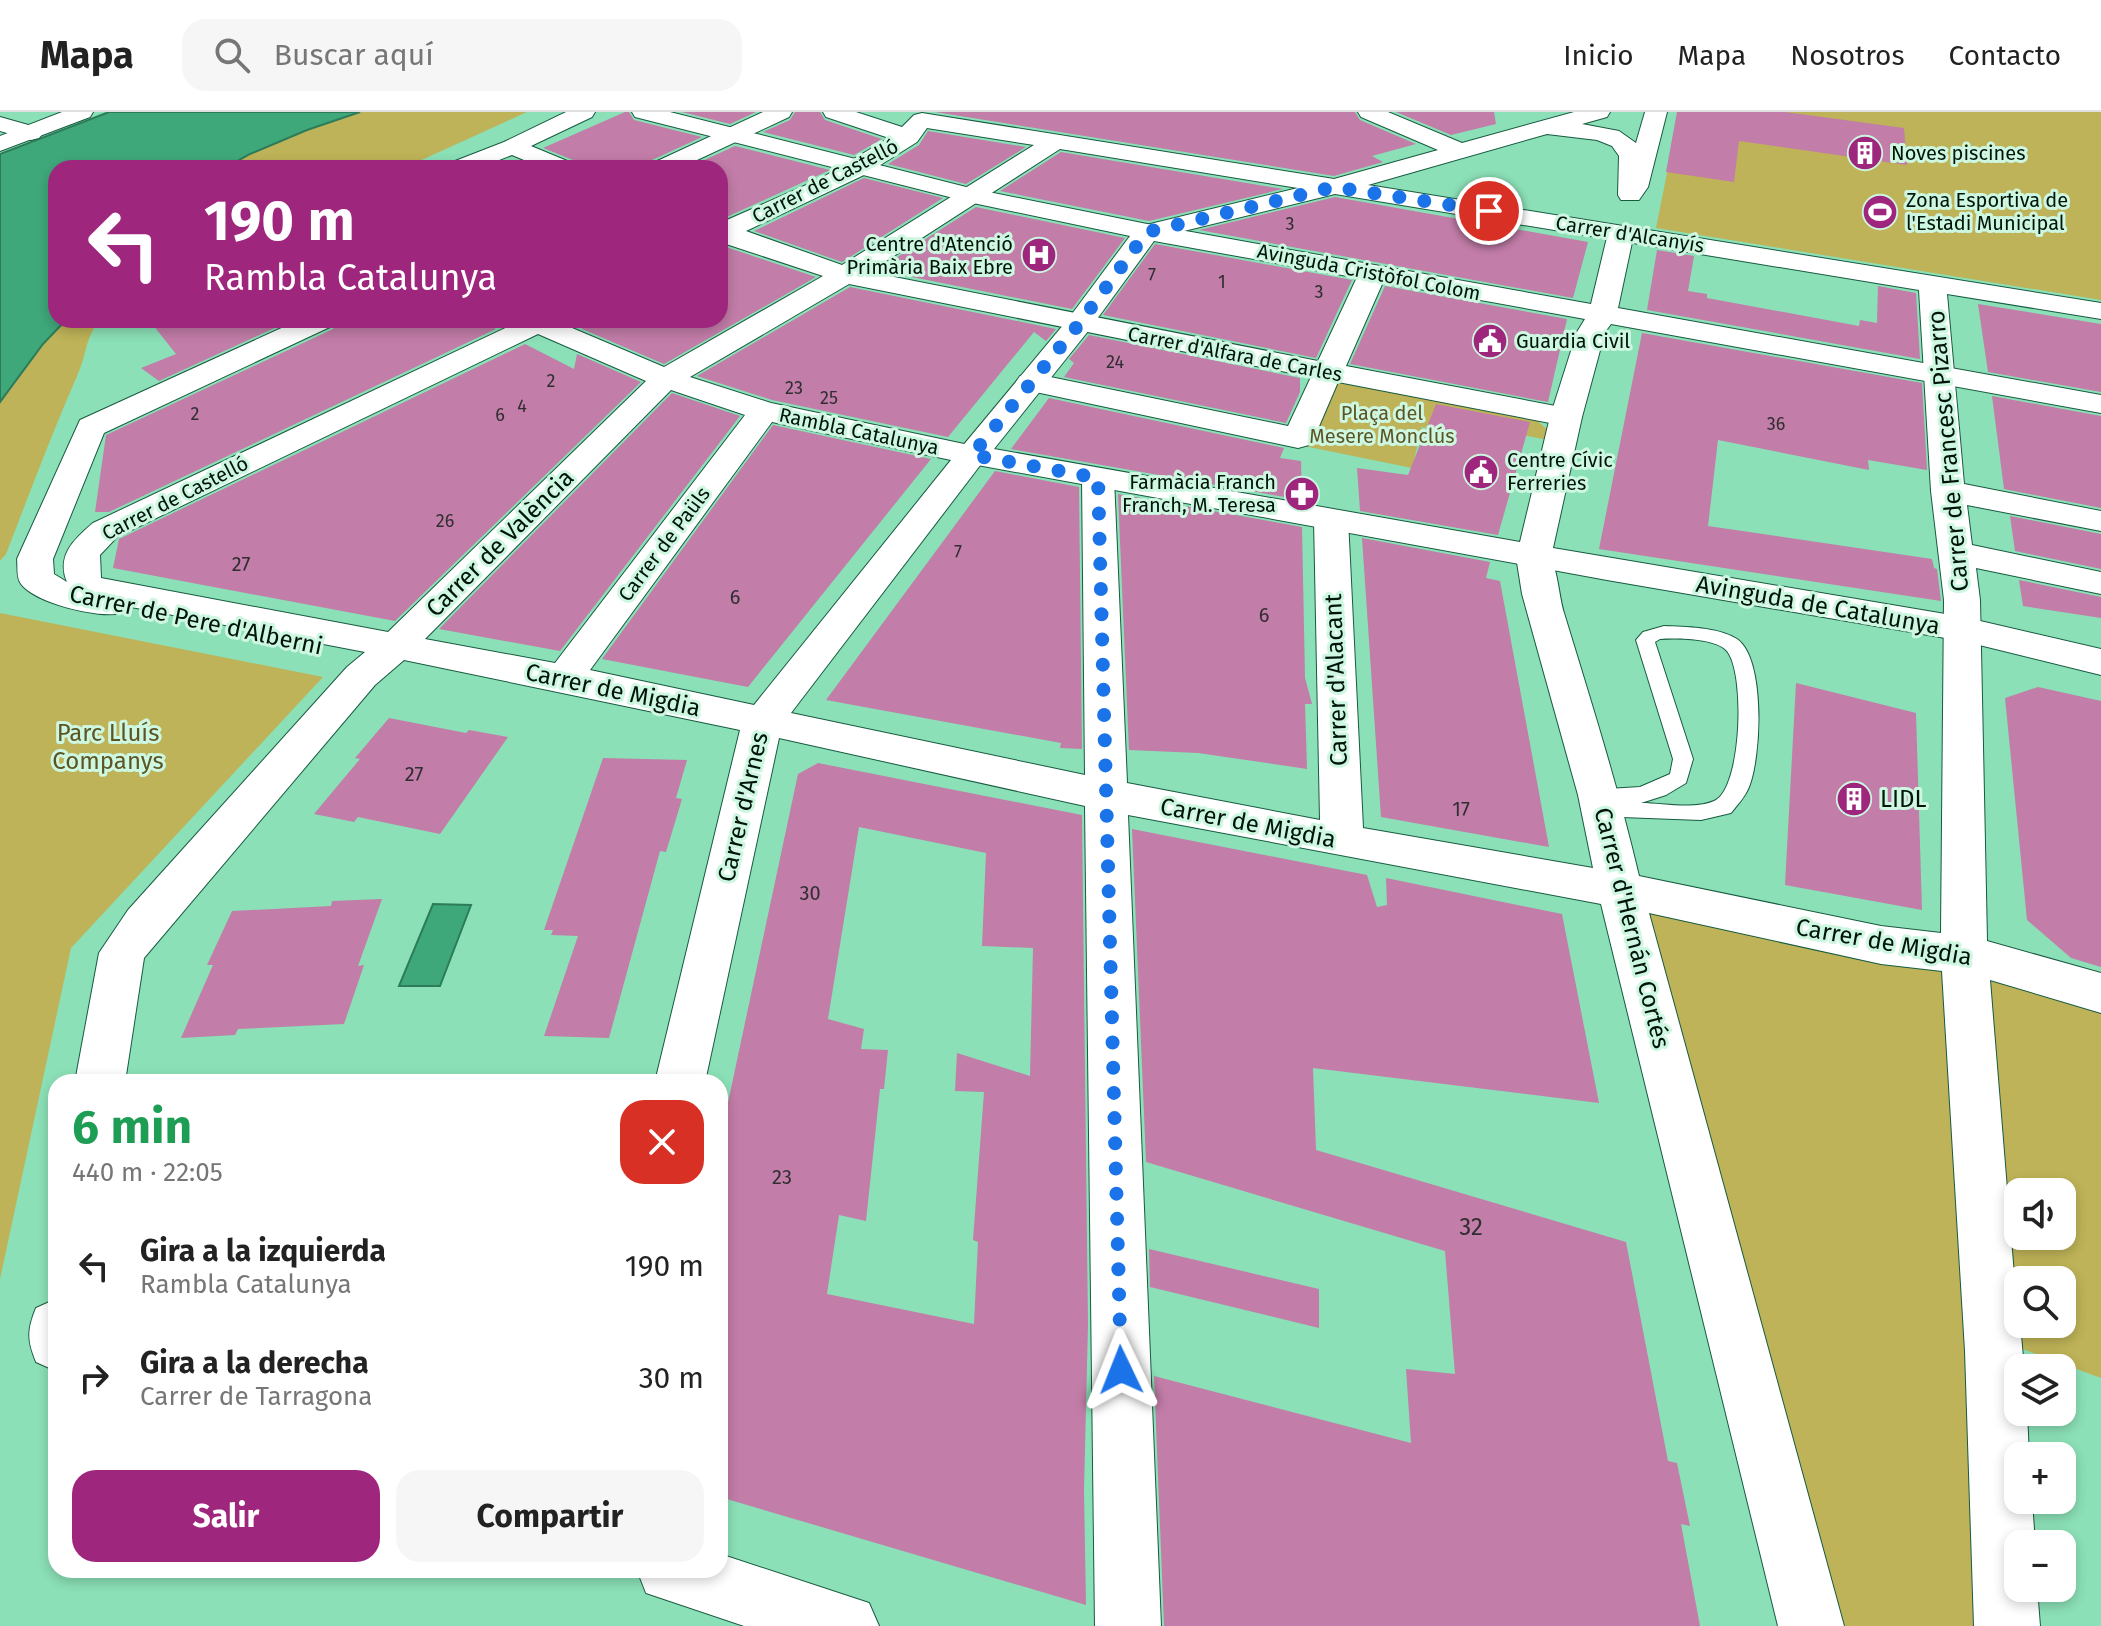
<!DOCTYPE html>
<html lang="es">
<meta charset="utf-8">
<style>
:root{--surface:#fff;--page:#f6f6f6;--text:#222;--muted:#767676;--line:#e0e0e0;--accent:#9f267d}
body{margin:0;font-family:"Fira Sans",sans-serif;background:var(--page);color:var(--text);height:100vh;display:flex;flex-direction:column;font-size:30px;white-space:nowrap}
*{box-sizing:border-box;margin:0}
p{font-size:26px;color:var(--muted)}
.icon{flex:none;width:44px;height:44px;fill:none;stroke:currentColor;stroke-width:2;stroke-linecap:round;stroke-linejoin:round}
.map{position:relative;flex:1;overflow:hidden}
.drawer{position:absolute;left:48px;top:962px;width:680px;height:504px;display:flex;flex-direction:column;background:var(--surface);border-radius:24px;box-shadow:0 4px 12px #0003}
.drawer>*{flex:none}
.top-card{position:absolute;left:48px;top:48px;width:680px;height:168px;border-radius:24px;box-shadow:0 4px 12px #0003;background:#9f267d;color:#fff;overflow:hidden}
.controls{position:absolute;left:2004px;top:1066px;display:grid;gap:16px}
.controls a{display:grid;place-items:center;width:72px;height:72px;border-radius:16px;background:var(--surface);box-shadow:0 4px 12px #0003;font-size:40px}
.pin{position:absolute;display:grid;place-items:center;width:68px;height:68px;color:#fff;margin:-34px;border:4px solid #fff;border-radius:50%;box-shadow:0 2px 8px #0007}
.me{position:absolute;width:88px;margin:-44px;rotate:358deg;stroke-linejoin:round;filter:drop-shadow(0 0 6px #0008)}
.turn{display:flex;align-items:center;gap:28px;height:168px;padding:0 24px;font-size:36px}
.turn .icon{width:104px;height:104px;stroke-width:2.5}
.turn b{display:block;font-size:56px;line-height:68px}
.round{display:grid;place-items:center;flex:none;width:84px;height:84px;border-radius:24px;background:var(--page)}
.headline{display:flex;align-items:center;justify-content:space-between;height:136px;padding:0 24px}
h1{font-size:48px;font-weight:700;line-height:60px;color:#1e9e55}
.action{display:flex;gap:16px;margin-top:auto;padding:16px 24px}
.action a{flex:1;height:92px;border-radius:24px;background:var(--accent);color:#fff;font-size:32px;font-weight:700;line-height:92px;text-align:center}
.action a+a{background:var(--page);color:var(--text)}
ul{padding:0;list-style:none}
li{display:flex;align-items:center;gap:24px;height:112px;padding:0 24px}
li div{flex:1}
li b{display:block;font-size:30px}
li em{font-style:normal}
header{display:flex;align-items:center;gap:48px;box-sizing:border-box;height:112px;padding:0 40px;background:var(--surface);border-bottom:2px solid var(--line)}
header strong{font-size:38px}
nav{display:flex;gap:44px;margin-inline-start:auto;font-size:28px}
.search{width:560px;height:72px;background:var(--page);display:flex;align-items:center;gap:20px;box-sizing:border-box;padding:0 28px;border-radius:24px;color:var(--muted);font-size:30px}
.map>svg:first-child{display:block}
.green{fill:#beb358;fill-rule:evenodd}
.water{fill:#3fa87b;stroke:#2c7c59;stroke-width:2}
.building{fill:#c27da8;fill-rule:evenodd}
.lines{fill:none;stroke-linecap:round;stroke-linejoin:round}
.lane-casing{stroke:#175b40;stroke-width:2}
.street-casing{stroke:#175b40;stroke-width:2}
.secondary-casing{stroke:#175b40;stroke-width:2}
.lane{fill:#fff;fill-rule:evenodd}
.street{fill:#fff;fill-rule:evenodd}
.secondary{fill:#fff;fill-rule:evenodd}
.route{stroke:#1a73e8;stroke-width:14;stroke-dasharray:0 25.2}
.labels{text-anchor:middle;stroke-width:6;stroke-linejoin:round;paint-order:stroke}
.far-number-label{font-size:18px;fill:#302e31}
.far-poi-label{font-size:20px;fill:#001409;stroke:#cef7e1;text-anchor:start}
.far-street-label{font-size:20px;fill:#001409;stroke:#cef7e1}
.far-park-label{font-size:20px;fill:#5c5523;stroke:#cef7e1}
.number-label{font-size:20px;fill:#302e31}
.street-label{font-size:24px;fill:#001409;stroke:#cef7e1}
.park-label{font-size:24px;fill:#5c5523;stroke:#cef7e1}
.poi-label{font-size:24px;fill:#001409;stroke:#cef7e1;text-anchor:start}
.near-number-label{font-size:24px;fill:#302e31}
</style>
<header>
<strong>Mapa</strong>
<div class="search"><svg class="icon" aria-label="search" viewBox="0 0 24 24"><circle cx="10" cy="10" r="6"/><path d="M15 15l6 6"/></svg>Buscar aquí</div>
<nav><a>Inicio</a><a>Mapa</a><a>Nosotros</a><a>Contacto</a></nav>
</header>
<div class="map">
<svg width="2101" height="1514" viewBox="0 0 2101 1514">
<rect width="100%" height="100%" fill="#8be0b7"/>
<g class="green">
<path d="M360,0H527L404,56H225C267,31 313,16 360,0Z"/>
<path d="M1679,0H2101V188L1656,116Z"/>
<path d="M66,208H99C84,230 87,242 77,264C51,323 29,383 6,442L0,449V290L43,232Z"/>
<path d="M1338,267L1534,306L1548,318V328L1464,311L1459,323L1422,315L1412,356L1304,334Z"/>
<path d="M0,501L323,565L71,836L0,1167Z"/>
<path d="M1621,778L2101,881V1266L2017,1235L2002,1514H1811ZM2018,1080H2062V1124H2018ZM2018,1168H2062V1212H2018Z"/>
</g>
<g class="water">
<path d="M109,0H360L307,18L250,42L225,56H56V208H66L43,232L0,290V42Z"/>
<path d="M433,792L471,793L440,874H399Z"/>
</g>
<g class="building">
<path d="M625,0H629L634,8L702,25L652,48L646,56H579L573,48L543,36Z"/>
<path d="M682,0H756L730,12Z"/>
<path d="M795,0H820L825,8L882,27L854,43L763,20L790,8Z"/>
<path d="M935,0H1355L1360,8L1416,32L1372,44L1383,50L1334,64Z"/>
<path d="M1396,0H1494L1496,12L1451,23Z"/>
<path d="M1677,0H1785L1904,16L1907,53L1739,29L1734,70L1666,60Z"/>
<path d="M928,19L1026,35L966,72L888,52L919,33Z"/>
<path d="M735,34L830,58L720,108V56H687Z"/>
<path d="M1061,40L1283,77L1149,109L1000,79Z"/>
<path d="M864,66L943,86L842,150L754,119Z"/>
<path d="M1335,85L1588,130L1573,186L1199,118Z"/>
<path d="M976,95L1125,126L1072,197L877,158Z"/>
<path d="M1155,132L1352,168L1316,246L1103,203Z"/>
<path d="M720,133L816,165L664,252L582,217L583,208H720Z"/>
<path d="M1657,138L1694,144L1688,179L1707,182V186L1859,214L1860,208L1877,211L1878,174L1916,181L1920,247L1647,198Z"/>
<path d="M1385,174L1567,207L1548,290L1350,252Z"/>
<path d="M850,175L1056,217L1046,229L1034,220L948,325L772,288L697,264Z"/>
<path d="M1978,192L2101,212V280L1988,260Z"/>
<path d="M149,208H292L159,269L141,256L176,242Z"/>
<path d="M339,208H479L496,217L109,400H95L106,323L333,217Z"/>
<path d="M1642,221L1922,271L1927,358L1868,348L1869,358L1718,328L1708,414L1932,447L1934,456L1937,457L1941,489L1599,437Z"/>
<path d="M1089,223L1300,266V280L1286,311L1064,265L1074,251L1069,247Z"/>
<path d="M525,232L574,257L577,242L641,270L395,509L113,456L119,427Z"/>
<path d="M672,281L740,304L560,539L439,517Z"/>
<path d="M1992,284L2101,304V396L2004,377Z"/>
<path d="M1049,286L1284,336L1280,346L1301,349L1302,388L1011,337Z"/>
<path d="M1436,292L1530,310L1498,423L1360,399L1357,356L1408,363Z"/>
<path d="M773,313L931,347L748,575L602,547Z"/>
<path d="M995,359L1079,375L1082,637L1060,636L1061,631L826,588Z"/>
<path d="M1118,382L1302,415L1305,566L1312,592H1305L1307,657L1198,641L1129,638Z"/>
<path d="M2010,404L2101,422V457L2015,439Z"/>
<path d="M1362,426L1490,450L1486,466L1500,469L1549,735L1381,705Z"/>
<path d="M2019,468L2101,485V506L2023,494Z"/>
<path d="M1796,571L1916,601L1922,798L1785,773Z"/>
<path d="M2038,575L2101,589V855L2071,846L2027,808L2005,586Z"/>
<path d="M389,606L466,621L469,618L508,625L440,722L358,705L354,710L314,702L360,647L355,646Z"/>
<path d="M603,646L687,648L676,686L682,687L666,740L660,739L609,926L544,924L578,824L551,823L553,818H544Z"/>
<path d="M818,651L1082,703L1088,1213L1084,1378L1086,1493L720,1385V1028L798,662ZM859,715L986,741L982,834L1033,836L1030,964L957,941L955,979L984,980L973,1128L978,1130L974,1212L827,1182L839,1103L866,1109L880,977H884L888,938L861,937L864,917L828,907Z"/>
<path d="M1132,717L1367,763L1377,795L1387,793L1386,766L1562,802L1599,991L1313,956L1316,1038L1626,1130L1668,1349L1677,1351L1690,1414L1681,1412L1700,1514H1164L1154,1264L1411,1331L1406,1257L1455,1262L1445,1139L1146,1050Z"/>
<path d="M382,787L358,854L364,853L344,912L238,917L235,923L181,926L213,853H207L232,799L331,794L332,789Z"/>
<path d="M1149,1137L1319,1177V1216L1150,1175Z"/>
</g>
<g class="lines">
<defs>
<path id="lane" d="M1664,514C1686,515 1718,515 1737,527C1766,547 1761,646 1749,675C1745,685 1738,692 1731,701L1701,708L1595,704L1591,698L1600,691L1592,688L1589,683L1592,678L1640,675L1670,662L1673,647L1636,528L1643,520ZM1660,527C1677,526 1713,526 1726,538C1746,558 1742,678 1714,689C1694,698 1662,691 1641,691L1666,683L1686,671L1693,647L1655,530Z"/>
<g id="street">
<path d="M566,0H595L592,5L531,34L572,51L576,56H543L512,43L479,56H446L450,51L504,30Z"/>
<path d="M763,0H792L789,5L680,56H649L653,51Z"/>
<path d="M823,0H856L902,15L914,3L922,1L1334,67L1438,38L1361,5L1358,0H1388L1462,31L1574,0H1610L1607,5L1582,12L1619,19L1636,31L1645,0H1667L1648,75L1639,88H1621L1618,83L1619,44L1612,34L1597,28L1547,22L1368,73L2101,191V207L1947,182L1964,372L2101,399V419L1967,393L1972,433L2101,460V482L1976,456L1980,488L1987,829L2101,861V901L1990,868L2018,1212H2020L2024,1256H2018V1300H2027L2029,1344H2018V1388H2032L2035,1432H2018V1476H2037L2040,1514H1974L1965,1239L1942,859L1881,852L1649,801L1844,1514H1778L1601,792L1128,703L1161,1514H1095L1085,694L779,626L705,970H655L740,618L404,548L375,573L144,846L125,970H75L99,841L128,798L347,555L365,540L126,494L121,501C99,507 35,491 21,472C16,465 18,455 17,447L80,308L299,208H336L332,214L104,321L53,447L54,462L67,470C56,444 74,427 93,411L516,211L514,208H559L558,210L664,255L823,164L720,130V111L820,67L889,26L826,5ZM927,16L1034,33L842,153L746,119L866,62L917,30ZM1060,37L1298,76L1138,115L1134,120L1138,125L1147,128L1335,82L1919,178L1931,379L1944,488L1941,821L1881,814L1639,764C1618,675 1591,589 1564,501C1558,481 1558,454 1546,436L1534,433L1522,436L1516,444L1522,482L1578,683L1593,756L1363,716L1348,407L1343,400L1331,397L1319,400L1314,407L1320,708L1127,671L1114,366L1110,359L1098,356L1086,359L1082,366L1085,663L791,601L988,343L983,336L771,291L690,265L849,172L1311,265L1288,314L1031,261L1020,264L1016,270L1020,276L1031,279L1298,336L1309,333L1314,326L1338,270L1566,314L1577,312L1582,305L1577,298L1566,296L1346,254L1387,161L1383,155H1363L1359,161L1318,249L869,160ZM538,222L646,269L388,520L101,466L100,443L117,425ZM671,278L745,303L555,551L425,527ZM772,310L951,348L754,593L590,558Z"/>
<path d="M0,5L39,16L43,21L39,26L31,28L0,19Z"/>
<path d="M56,1187V1259L36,1250C27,1228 27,1218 36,1196Z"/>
<path d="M720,1442L869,1491L879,1514H744L646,1481L637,1458H720Z"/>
</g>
<g id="secondary">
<path d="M62,0H93L90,5L0,39V24Z"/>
<path d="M632,0H670L974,77L1147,112L1591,192L1608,121L1612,116H1630L1634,121L1618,196L2101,283V301L1611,212L1605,220L1582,305L1553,436L1963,505L2101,537V563L1963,529L1607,468L961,350L956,343L961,336L1069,206L1130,124L973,91L635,5ZM1154,129L1585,207L1577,220L1550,305L1520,430L994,337L1089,218Z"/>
</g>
</defs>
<use href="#lane" class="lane-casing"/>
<use href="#street" class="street-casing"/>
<use href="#secondary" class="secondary-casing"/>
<use href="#lane" class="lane"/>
<use href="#street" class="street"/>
<use href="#secondary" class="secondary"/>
</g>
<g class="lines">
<path class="route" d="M1121,1258L1098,366L972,343L1079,212L1147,120L1334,75L1489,99"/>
</g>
<defs>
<symbol id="building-disc" viewBox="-11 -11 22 22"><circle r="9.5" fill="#9f267d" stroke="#cef7e1"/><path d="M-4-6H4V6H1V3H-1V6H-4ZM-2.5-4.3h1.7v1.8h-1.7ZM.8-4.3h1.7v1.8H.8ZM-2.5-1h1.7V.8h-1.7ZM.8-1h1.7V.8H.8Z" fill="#fff"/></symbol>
<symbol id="stadium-disc" viewBox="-11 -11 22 22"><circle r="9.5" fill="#9f267d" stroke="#cef7e1"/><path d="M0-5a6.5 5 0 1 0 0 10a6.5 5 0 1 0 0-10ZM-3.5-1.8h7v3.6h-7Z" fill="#fff"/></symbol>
<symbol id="hospital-disc" viewBox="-11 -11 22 22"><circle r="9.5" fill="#9f267d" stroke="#cef7e1"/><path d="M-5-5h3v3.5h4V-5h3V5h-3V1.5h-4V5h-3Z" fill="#fff"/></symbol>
<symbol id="civic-disc" viewBox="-11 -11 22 22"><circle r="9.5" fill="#9f267d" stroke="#cef7e1"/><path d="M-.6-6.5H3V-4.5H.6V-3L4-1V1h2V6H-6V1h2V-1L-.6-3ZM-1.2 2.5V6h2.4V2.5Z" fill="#fff"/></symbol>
<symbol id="pharmacy-disc" viewBox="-11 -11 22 22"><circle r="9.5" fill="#9f267d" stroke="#cef7e1"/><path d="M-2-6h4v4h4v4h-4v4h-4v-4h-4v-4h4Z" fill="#fff"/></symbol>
</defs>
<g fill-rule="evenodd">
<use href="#building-disc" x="1845" y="21" width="40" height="40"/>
<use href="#stadium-disc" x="1860" y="80" width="40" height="40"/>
<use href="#hospital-disc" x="1019" y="123" width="40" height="40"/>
<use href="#civic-disc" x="1470" y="209" width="40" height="40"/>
<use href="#civic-disc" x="1461" y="340" width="40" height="40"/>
<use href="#pharmacy-disc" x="1282" y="362" width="40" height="40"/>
<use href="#building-disc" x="1834" y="667" width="40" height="40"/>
</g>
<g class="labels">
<g class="far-number-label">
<text x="1290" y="118">3</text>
<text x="1152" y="169">7</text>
<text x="1222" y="176">1</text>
<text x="1319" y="186">3</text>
<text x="1115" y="256">24</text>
<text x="551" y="275">2</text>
<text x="794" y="282">23</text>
<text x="829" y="292">25</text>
<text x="522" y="300">4</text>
<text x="195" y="308">2</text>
<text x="500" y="309">6</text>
<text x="1776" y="318">36</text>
<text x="445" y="415">26</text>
<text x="958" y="446">7</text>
</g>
<g class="far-poi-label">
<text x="1891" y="48">Noves piscines</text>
<text x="1906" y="95">Zona Esportiva de<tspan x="1906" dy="23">l'Estadi Municipal</tspan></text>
<text x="1013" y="139" text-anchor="end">Centre d'Atenció<tspan x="1013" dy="23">Primària Baix Ebre</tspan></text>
<text x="1516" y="236">Guardia Civil</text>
<text x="1507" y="355">Centre Cívic<tspan x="1507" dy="23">Ferreries</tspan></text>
<text x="1276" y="377" text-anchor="end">Farmàcia Franch<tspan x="1276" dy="23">Franch, M. Teresa</tspan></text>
</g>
<g class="far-street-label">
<text transform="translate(825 69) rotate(-27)" y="7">Carrer de Castelló</text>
<text transform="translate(1630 122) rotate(9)" y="7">Carrer d'Alcanyís</text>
<text transform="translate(1369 160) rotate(11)" y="7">Avinguda Cristòfol Colom</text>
<text transform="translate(1235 242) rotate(11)" y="7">Carrer d'Alfara de Carles</text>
<text transform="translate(859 319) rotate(12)" y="7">Rambla Catalunya</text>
<text transform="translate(175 386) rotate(-27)" y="7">Carrer de Castelló</text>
<text transform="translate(664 432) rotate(-53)" y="7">Carrer de Paüls</text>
</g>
<g class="far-park-label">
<text x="1382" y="308">Plaça del<tspan x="1382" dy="23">Mesere Monclús</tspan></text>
</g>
<g class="number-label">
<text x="241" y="459">27</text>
<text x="735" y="492">6</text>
<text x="1264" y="510">6</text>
<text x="414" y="669">27</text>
<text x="1461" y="704">17</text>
<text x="810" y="788">30</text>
<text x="782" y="1072">23</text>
</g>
<g class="street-label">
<text transform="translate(1948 339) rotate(-95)" y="8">Carrer de Francesc Pizarro</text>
<text transform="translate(500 431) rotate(-45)" y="8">Carrer de València</text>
<text transform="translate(1818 493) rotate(10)" y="8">Avinguda de Catalunya</text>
<text transform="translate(196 508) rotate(12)" y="8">Carrer de Pere d'Alberni</text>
<text transform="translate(1336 568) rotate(-92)" y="8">Carrer d'Alacant</text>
<text transform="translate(613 578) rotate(12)" y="8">Carrer de Migdia</text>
<text transform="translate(743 695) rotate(-77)" y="8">Carrer d'Arnes</text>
<text transform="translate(1248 711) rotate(11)" y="8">Carrer de Migdia</text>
<text transform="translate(1632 816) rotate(76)" y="8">Carrer d'Hernán Cortés</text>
<text transform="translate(1884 830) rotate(10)" y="8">Carrer de Migdia</text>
</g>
<g class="park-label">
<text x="108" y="629">Parc Lluís<tspan x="108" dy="28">Companys</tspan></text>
</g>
<g class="poi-label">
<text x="1880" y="695">LIDL</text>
</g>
<g class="near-number-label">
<text x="1471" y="1123">32</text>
</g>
</g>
</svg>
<div class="controls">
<a><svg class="icon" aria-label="sound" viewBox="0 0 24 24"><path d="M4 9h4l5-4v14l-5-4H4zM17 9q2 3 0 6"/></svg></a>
<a><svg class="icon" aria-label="search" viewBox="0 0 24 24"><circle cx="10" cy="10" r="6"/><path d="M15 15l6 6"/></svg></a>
<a><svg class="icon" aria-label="layers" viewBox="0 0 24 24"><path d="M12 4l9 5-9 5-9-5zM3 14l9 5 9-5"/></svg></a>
<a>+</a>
<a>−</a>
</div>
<div class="pin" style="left:1489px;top:99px;background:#d93025"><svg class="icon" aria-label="arrive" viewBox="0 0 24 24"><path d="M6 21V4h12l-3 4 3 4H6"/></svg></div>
<svg class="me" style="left:1121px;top:1258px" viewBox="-20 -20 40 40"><path d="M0-17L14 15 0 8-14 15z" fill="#1a73e8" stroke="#fff" stroke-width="4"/></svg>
<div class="top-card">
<div class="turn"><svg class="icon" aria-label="left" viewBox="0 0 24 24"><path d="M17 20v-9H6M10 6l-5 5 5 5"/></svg><div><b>190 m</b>Rambla Catalunya</div></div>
</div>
<section class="drawer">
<div class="headline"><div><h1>6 min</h1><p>440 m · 22:05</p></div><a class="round" style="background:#d93025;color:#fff"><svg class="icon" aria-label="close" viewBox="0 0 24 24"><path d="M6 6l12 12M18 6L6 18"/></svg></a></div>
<ul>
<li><svg class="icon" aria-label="left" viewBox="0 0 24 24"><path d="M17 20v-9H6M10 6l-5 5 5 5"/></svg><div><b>Gira a la izquierda</b><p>Rambla Catalunya</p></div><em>190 m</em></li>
<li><svg class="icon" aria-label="right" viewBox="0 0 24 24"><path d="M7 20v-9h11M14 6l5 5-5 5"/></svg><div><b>Gira a la derecha</b><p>Carrer de Tarragona</p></div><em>30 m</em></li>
</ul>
<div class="action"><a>Salir</a><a>Compartir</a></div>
</section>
</div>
